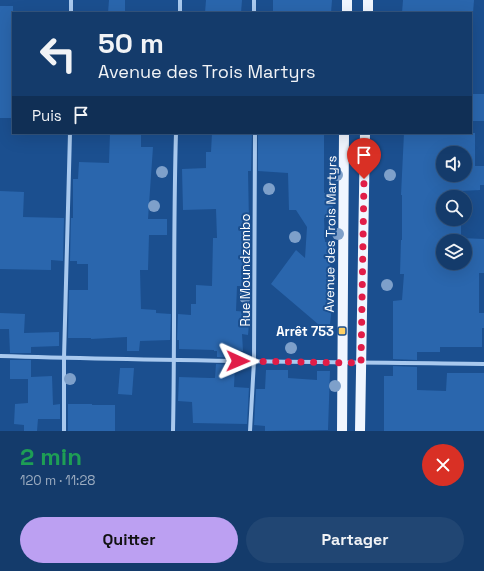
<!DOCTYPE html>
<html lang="fr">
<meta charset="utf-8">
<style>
:root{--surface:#143b6b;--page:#214673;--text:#f1f3f6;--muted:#9dadc1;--line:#33557e;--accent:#bca0f2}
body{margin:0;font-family:"Space Grotesk",sans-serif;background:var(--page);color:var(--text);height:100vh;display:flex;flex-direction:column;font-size:15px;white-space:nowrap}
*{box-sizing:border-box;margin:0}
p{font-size:13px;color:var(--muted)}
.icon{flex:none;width:22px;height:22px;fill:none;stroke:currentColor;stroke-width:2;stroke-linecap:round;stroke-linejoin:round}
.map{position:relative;height:431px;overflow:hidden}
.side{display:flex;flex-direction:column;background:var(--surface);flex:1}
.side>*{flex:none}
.hud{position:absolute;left:12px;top:12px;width:460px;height:122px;border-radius:0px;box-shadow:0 4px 16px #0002,0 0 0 1px var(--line);background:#143b6b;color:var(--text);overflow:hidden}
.tools{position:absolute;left:436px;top:146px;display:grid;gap:8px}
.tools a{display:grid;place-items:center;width:36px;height:36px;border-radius:50%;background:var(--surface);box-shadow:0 4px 16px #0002,0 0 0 1px var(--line);font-size:20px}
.pin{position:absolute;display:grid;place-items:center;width:34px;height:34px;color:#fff;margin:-41px -17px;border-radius:50% 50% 50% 0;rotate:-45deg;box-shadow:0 0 4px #0007}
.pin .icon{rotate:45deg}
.me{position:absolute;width:44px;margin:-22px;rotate:91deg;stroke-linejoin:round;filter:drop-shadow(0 0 3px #0008)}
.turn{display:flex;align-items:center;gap:14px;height:84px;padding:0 20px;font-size:18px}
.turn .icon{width:52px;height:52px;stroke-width:2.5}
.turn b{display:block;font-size:28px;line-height:34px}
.then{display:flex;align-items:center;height:38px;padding:0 20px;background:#0003;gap:8px;font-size:15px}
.round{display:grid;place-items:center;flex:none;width:42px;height:42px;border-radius:21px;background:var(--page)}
.head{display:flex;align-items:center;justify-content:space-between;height:68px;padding:0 20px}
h1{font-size:24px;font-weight:800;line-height:30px;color:#1e9e55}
.primary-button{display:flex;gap:8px;margin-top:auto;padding:8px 20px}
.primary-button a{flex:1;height:46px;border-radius:24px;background:var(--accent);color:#111;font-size:16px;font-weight:800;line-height:46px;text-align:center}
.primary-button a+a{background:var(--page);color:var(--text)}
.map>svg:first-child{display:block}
.building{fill:#2a66ad;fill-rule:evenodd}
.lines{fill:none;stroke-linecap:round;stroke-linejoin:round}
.street{stroke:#a9c9ee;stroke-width:4}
.primary{stroke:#f0f6ff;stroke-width:10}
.tree{fill:#7ea0ca}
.route{stroke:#e11d48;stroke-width:7;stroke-dasharray:0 12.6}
.poi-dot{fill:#ffd166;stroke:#1b4f8f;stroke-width:1.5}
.labels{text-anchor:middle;stroke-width:4;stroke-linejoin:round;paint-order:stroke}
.street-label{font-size:13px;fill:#fff;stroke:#1b4f8f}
.poi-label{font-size:13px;font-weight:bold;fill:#fff;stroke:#1b4f8f;text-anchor:end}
</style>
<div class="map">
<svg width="484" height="431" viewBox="0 0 484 431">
<rect width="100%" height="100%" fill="#1b4f8f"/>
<g class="building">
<path d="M109,0H125V13H108Z"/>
<path d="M206,0H242L241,13H205Z"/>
<path d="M273,0H332L331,13H273Z"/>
<path d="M403,0H474L473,13H402Z"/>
<rect x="0" y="6" width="13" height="112"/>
<rect x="471" y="94" width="13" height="27"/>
<path d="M110,133H141V147H153L148,219H167V235H149L148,270H140L141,309L156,310V313L171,314L170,340L140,341L139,351H127V337L91,339V338H68L69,290H88V264H77V261H70L71,218H73V179H78L79,162L109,163Z"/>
<path d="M212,133H252L251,171H248L249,223H247V286H237L236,311L250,312L248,335L242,334L243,351H236V358L217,357V351H214V350L179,349V340H177L178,314L191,315V304H196V285L212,286L213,238H217L216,209L183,210L182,169L206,168V152H211Z"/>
<path d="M258,133H324V193L331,192L334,217L324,218L325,242H331L329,284H331V305H332L330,325L318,324L271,284L296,250L305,258L307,227L296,210H289L288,173L258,171Z"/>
<path d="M404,133H475V166H484V185H480V190L460,191V197H443V219H461V238L484,239V273H479V313H484V328H482V347H440V352H417V360L393,359V301L402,300L404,274H400L401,240H402V195H401ZM443,153H465V175H443ZM443,241H465V263H443Z"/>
<path d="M0,191L24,192L23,217L64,218L63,261L51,260V270L0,269Z"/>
<path d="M0,313L25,314L24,333L59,332V346L31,347V353H10L9,329H0Z"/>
<path d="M10,360H31V377L52,376L53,405L60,404V419H38L37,431H24V425L14,424L15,404L28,403V379H10Z"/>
<path d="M216,364L235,365L234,387L249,388L247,424L193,423L192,402L178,401L179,377L210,378H215Z"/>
<path d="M393,366L417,367V390L446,391L447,373H484V431H384V376H393Z"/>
<path d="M120,368H134L132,395L118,394Z"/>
<path d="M266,370H288V378L317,380V371H330L328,430L265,431V426L254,425L256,389H265Z"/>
<path d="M68,404H92V405H115V431H68Z"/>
</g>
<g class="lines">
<g class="street">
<path d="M254,0V13"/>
<path d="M71,13V0"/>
<path d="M180,13V0"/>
<path d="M0,356C161,361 323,362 484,364"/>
<path d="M64,431V358L70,133"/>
<path d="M173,431C175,332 173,232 176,133"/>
<path d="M250,431L254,361L255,133"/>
</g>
<g class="primary">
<path d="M347,13V0"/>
<path d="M368,13V0"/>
<path d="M342,431L344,133"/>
<path d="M360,431L365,133"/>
</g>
</g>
<g class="tree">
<circle cx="162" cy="172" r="6"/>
<circle cx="337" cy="175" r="6"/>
<circle cx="390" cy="175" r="6"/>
<circle cx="269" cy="189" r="6"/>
<circle cx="154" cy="206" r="6"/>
<circle cx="338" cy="234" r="6"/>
<circle cx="295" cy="237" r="6"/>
<circle cx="387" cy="285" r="6"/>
<circle cx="245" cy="297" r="6"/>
<circle cx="291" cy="348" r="6"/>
<circle cx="70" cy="379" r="6"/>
<circle cx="335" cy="386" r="6"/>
</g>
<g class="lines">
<path class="route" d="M238,361L361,363L364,179"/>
</g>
<rect class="poi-dot" x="338" y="327" width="8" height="8" rx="2"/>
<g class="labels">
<g class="street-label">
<text transform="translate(330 234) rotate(-89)" y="5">Avenue des Trois Martyrs</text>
<text transform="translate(245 270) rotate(-90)" y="5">Rue Moundzombo</text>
</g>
<g class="poi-label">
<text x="334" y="336">Arrêt 753</text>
</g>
</g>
</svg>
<div class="tools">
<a><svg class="icon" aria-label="sound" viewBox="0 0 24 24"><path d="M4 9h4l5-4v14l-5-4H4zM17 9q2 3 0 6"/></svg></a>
<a><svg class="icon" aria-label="search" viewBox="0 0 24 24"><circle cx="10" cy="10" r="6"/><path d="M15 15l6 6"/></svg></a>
<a><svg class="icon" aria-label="layers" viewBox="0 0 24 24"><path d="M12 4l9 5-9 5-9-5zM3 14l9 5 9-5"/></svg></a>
</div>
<div class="pin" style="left:364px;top:179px;background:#d93025"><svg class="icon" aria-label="arrive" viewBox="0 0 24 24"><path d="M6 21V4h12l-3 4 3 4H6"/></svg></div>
<svg class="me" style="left:238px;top:361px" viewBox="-20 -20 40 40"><path d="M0-17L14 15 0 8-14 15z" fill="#e11d48" stroke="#fff" stroke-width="4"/></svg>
<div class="hud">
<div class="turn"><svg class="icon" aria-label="left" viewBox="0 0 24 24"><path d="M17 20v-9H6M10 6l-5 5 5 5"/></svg><div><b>50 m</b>Avenue des Trois Martyrs</div></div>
<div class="then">Puis<svg class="icon" aria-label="arrive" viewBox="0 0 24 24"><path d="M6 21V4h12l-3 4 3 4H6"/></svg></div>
</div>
</div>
<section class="side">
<div class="head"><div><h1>2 min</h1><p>120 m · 11:28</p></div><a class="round" style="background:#d93025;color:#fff"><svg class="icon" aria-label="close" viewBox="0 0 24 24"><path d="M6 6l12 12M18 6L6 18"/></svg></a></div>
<div class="primary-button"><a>Quitter</a><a>Partager</a></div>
</section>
